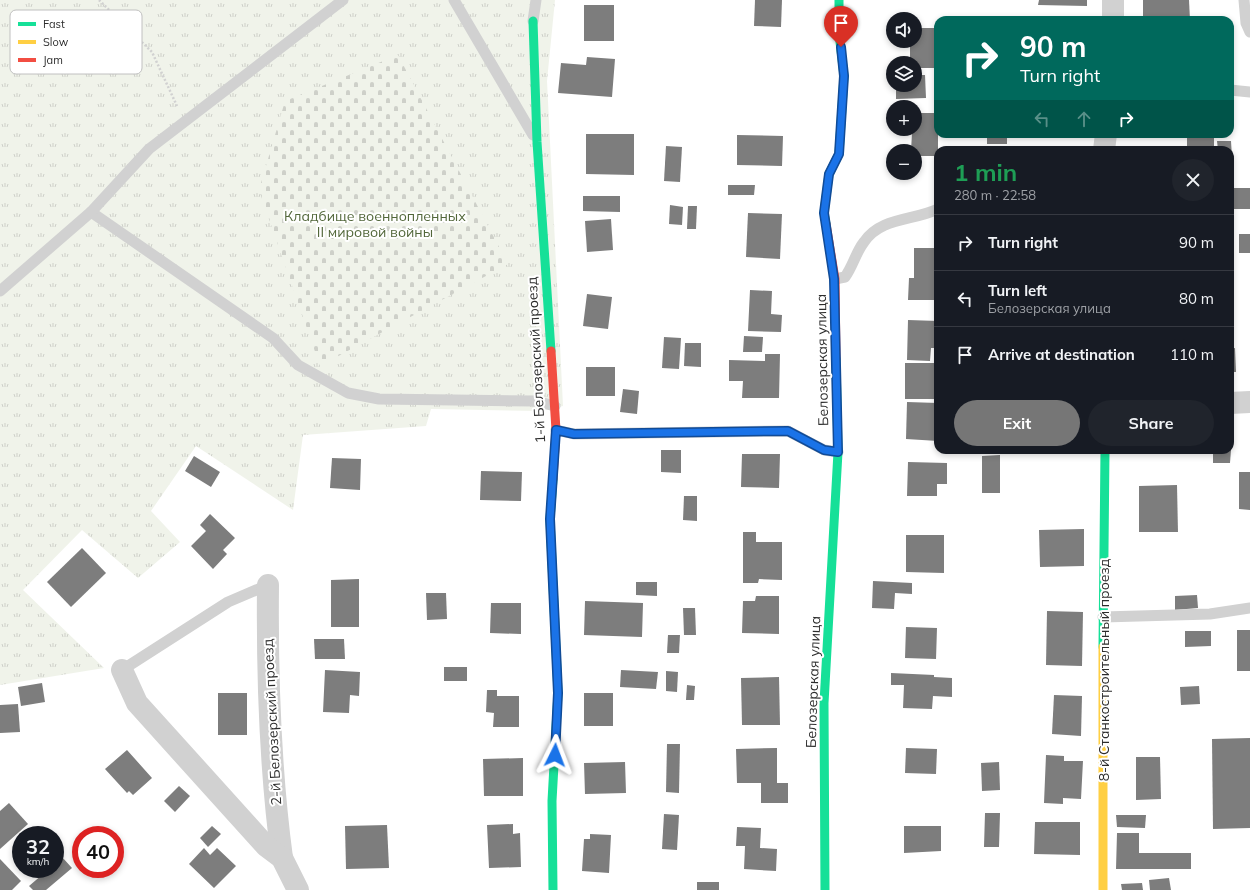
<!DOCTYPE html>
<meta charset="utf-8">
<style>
:root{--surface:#171b24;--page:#20242c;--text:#f1f3f6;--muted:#9ea1a6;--line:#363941;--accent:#767676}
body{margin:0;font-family:Mulish,sans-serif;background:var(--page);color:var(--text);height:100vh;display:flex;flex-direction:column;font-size:15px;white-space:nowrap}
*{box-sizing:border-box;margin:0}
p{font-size:13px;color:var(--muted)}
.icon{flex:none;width:22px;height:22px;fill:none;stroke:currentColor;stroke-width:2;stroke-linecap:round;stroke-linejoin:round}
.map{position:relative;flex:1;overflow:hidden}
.details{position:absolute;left:934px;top:146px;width:300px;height:308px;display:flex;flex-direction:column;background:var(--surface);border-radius:12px;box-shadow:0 2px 6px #0003}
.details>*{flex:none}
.hud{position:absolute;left:934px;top:16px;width:300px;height:122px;border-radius:12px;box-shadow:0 2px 6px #0003;background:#00695c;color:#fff;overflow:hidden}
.controls{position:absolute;left:886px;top:12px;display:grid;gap:8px}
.controls a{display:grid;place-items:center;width:36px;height:36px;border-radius:50%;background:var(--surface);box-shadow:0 2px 6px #0003;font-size:20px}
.speed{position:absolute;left:12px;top:826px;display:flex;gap:8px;font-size:20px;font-weight:700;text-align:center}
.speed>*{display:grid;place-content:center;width:52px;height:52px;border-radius:50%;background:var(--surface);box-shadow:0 2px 6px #0003;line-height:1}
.speed small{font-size:10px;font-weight:400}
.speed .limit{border:6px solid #d22;background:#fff;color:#111}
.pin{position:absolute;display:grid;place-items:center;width:34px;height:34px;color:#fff;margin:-41px -17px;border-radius:50% 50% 50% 0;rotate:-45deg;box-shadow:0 0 4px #0007}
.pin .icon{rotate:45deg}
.me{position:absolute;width:44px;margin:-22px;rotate:3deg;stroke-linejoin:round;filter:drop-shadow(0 0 3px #0008)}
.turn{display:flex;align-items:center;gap:14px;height:84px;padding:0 20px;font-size:18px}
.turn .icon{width:52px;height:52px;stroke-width:2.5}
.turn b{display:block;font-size:28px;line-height:34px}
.lanes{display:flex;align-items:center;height:38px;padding:0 20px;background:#0003;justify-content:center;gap:20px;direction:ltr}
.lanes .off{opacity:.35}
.round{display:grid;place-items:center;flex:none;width:42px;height:42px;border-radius:21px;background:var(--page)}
.head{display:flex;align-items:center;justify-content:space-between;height:68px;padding:0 20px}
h1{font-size:24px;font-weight:700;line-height:30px;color:#1e9e55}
.action{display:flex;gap:8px;margin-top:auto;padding:8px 20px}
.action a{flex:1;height:46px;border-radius:24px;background:var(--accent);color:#fff;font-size:16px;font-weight:700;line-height:46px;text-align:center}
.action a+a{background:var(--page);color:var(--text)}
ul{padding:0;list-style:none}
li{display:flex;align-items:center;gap:12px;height:56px;padding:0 20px;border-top:1px solid var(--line)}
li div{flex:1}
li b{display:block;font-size:15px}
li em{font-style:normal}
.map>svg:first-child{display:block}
.grass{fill:url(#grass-tufts)}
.cemetery{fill:url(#cemetery-stones)}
.building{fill:#7d7d7d}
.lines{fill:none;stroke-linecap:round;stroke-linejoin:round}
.path{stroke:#d1d1d1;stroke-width:2.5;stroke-dasharray:2 2;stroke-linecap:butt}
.lane{stroke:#d1d1d1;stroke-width:11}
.street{stroke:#d1d1d1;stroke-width:22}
.fast{stroke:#16e098;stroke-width:9}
.slow{stroke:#ffcf43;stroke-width:9}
.jam{stroke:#f24e42;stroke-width:9}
.route-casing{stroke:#114b97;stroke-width:10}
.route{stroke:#1a73e8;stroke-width:7}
.labels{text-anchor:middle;stroke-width:4;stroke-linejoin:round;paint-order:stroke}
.park-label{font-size:14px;fill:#52673a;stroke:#fff}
.street-label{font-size:14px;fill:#2c2c2c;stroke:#fff}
.key{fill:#fff;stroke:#c0c0c0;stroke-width:1}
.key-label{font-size:11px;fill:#2c2c2c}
</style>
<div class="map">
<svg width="1250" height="890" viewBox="0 0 1250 890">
<defs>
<pattern id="grass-tufts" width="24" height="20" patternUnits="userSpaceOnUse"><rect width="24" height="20" fill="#f0f3ea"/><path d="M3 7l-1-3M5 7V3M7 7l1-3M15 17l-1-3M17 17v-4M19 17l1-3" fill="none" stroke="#ced0c9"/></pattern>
<pattern id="cemetery-stones" width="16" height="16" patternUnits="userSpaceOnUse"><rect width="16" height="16" fill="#f0f3ea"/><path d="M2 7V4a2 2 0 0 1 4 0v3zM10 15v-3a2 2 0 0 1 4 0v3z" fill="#ced0c9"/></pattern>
</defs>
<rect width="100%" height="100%" fill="#fff"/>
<path class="grass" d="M0,0H555L547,81L563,406L541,411L431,409L426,426L303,435L293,510L196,446L151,511L180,542L138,578L82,530L23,590L104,668L0,685Z"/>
<path class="cemetery" d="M398,55L508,264L320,366L259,190L285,101Z"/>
<g class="building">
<path d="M755,0H782L781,27L754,26Z"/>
<path d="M1039,0H1087V6L1038,5Z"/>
<path d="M1143,0H1189L1190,20H1143Z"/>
<rect x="584" y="5" width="30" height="36"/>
<path d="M915,28H938V68H915V63H910V41H915Z"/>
<path d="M587,57L615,59L612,97L558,93L561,63L586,65Z"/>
<path d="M915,75H925L926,98L896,99V85H915Z"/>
<path d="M915,113H938V156H915V151H911L912,133H896V129H915Z"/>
<path d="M586,134H634V175L586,174Z"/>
<rect x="987" y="134" width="20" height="10"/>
<rect x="1187" y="134" width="27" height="12"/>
<path d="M737,135L783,136L782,166L737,165Z"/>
<path d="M1217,141H1231L1232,157H1230V150H1218Z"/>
<path d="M666,146L682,147L680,182L664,181Z"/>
<path d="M728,185H755L754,195H728Z"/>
<rect x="1230" y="188" width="20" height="21"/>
<path d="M583,196H620V212L583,211Z"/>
<path d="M670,205L683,207L682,225L669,224Z"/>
<path d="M688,206H697L696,229H687Z"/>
<path d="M748,213L782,214L780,259L746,257Z"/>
<path d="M611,219L613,250L587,252L585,221Z"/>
<rect x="1239" y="234" width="11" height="19"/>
<path d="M914,248H936V251H938V300H908L909,278H914Z"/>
<path d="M750,290L772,291L771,314L782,315L781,332L748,331Z"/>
<path d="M587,294L612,297L608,329L583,326Z"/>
<path d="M908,320L938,321V348H931L930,361L907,360Z"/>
<path d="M744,336L763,337L762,352H743Z"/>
<path d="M664,337L681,338L679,369L662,368Z"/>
<path d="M685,343H701V367L684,366Z"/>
<path d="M1235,348L1236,372H1230V349Z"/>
<path d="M765,354H780L779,398H742L743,381H729V360L765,361Z"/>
<rect x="905" y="363" width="33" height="36"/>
<rect x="586" y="367" width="29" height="29"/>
<path d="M623,389L639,391L637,414L620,412Z"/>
<path d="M907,402L938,403V441L906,439Z"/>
<path d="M661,450H681V473L661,472Z"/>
<path d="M1213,450H1231L1230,463H1213Z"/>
<path d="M742,454H780L779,488L741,487Z"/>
<path d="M1000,455V493H982V456Z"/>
<path d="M194,456L220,472L211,487L185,471Z"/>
<path d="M332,458L361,459L360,490L330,488Z"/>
<path d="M908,462L947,463V484H937V496H907Z"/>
<path d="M481,471L522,472L521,501L480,500Z"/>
<path d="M1239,472H1250V510L1239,509Z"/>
<path d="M1177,485L1178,532H1139V486Z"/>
<path d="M684,496H697V521L683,520Z"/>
<path d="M210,514L235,538L223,550L227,554L213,569L191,546L206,531L200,525Z"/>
<path d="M1084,529V566L1040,567L1039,530Z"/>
<path d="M743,532H756V542H782V580L759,579L758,583H743Z"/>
<path d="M906,535H944V573L906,572Z"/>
<path d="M82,548L106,573L71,607L47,582Z"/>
<path d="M359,579V627H331V580Z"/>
<path d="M873,581L912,583V594L895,593L894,609L872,608Z"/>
<path d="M636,582H657V596L636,595Z"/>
<path d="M426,593H446L447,619L427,620Z"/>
<path d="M1197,595L1198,608L1175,610V596Z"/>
<path d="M756,596H779V634L742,633L743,601H755Z"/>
<path d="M585,601L643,603L642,637L584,635Z"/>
<path d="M491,603H521V634L490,633Z"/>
<path d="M683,608H695L696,635H684Z"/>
<path d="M1047,611L1083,612L1082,666L1046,665Z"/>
<path d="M906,627L937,628L936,659L905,658Z"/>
<rect x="1237" y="630" width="13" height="41"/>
<path d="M1185,631H1211V646L1185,647Z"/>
<path d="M668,635H680L679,653H667Z"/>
<path d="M314,639H344L345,659H315Z"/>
<rect x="444" y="667" width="23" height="14"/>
<path d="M325,670L360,672L359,696L350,695L349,713L323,712Z"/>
<path d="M621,670L658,672L656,689L620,687Z"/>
<path d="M666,671L678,672L677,692L666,691Z"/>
<path d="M891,673L934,675V677L952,678V697L933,696L932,709L903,708L904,685H891Z"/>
<path d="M779,677L780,725H742L741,678Z"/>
<path d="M42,683L45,702L21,706L18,687Z"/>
<path d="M687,685L695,686L694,700H686Z"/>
<path d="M1199,686L1200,704L1181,705L1180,687Z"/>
<path d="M487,690H497V696H519V727H493L494,713L486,712Z"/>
<rect x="218" y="693" width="29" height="42"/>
<rect x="584" y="693" width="29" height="33"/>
<path d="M1054,695L1082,696L1081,736L1052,734Z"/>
<path d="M18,704L20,732L0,733V705Z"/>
<path d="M1250,738V828L1213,829L1212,739Z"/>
<path d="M667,744H680L679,793L666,792Z"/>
<path d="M777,748V783H788V803H761V783H737L736,749Z"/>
<path d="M906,748L937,749L936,774L905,773Z"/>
<path d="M127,750L152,778L133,795L129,791L127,793L105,769Z"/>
<path d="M1046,755L1064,756V761H1083L1081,799L1063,798V804L1044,803Z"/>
<path d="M1136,757H1160L1161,799L1136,800Z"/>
<path d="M523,758V796H484L483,759Z"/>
<path d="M625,762L626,793L585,794L584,763Z"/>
<path d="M999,762L1000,790L982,791L981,763Z"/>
<path d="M179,786L190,796L175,812L164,801Z"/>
<path d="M9,803L28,824L0,849V811Z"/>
<path d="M985,813H1000L999,847H984Z"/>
<path d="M664,814L679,815L677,850L662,849Z"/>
<path d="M1116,815H1146L1145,828L1117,827Z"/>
<path d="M1035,822H1080V855L1034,854Z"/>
<path d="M513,824V834L520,833L521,867L489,868L487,825Z"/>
<path d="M387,825L389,868L346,869L345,826Z"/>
<path d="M212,826L221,834L208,847L200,838Z"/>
<path d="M904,826H941V851L904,853Z"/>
<path d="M737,827L761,828L760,848L777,849L776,871L744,869L745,846H736Z"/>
<path d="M1117,833H1139V853H1191V869H1116Z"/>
<path d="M590,834L611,835L609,873L582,871L584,839H590Z"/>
<path d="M204,848L210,855L217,848L236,866L214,888L189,864Z"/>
<path d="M62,857L72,868L46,890H33L29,886L49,869H55V863Z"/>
<path d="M0,859L21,881L12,890H0Z"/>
<path d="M1169,878L1171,890H1150L1149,880Z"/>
<rect x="697" y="882" width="22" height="8"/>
<path d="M1142,883L1143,890H1122L1121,884Z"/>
</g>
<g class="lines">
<path class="path" d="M99,0L152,52L177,106"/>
<g class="lane">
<path d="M454,0L533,135"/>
<path d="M1244,0L1246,23L1250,32"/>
<path d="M533,21L536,0"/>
<path d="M1230,90L1250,92"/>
<path d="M91,212L273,338L298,365L348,393L379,399L535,401L555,406"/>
<path d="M835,279L845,277C853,266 856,252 864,242C881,217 913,221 938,209"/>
<path d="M0,291L91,212L149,149L343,0"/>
<path d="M556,430L574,434L788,431L824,450L838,452"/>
<path d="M1103,617L1210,614L1250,608"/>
<path d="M122,670L228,602L268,585"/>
</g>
<g class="street">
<path d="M1113,0V20"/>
<path d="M1104,150L1106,134"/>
<path d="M1230,403L1250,402"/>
<path d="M268,585C267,676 270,768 282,858"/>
<path d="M122,670L137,703L266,846L282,858L298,890"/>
</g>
<g class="fast">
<path d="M533,21L537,142L551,351"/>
<path d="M826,224L824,213L829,174L839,154L844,76L839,33V0"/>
<path d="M553,479L550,519L558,693L552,801L553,890"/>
<path d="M1103,647L1105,450"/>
<path d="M825,890L824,703L838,452L836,359"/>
</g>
<path class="slow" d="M1103,647V890"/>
<g class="jam">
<path d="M826,224L835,279L836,359"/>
<path d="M551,351L556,430L553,479"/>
</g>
</g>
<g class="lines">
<defs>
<path id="route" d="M555,755L558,693L550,519L556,430L574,434L788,431L824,450L838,452L834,279L824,213L829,174L839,154L844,76L841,47"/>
</defs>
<use href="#route" class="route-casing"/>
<use href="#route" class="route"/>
</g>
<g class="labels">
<g class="park-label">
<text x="375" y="221">Кладбище военнопленных<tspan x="375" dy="16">II мировой войны</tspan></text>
</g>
<g class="street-label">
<text transform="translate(536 360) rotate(-93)" y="5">1-й Белозерский проезд</text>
<text transform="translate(822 360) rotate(-91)" y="5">Белозерская улица</text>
<text transform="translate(1104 670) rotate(-90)" y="5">8-й Станкостроительный проезд</text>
<text transform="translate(813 682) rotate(-88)" y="5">Белозерская улица</text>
<text transform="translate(272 722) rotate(-93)" y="5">2-й Белозерский проезд</text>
</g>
</g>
<rect x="10" y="10" width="132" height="64" rx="6" class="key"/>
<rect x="18" y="22" width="18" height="4" fill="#16e098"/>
<rect x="18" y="40" width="18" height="4" fill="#ffcf43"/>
<rect x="18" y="58" width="18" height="4" fill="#f24e42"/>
<g class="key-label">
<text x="43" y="28">Fast</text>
<text x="43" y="46">Slow</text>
<text x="43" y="64">Jam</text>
</g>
</svg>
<div class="controls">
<a><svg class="icon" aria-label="sound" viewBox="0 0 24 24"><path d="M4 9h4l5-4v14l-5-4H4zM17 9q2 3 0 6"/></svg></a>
<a><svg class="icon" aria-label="layers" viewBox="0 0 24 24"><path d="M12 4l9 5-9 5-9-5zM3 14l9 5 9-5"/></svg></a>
<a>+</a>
<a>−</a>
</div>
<div class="speed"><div>32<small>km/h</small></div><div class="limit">40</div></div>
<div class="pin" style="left:841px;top:47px;background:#d93025"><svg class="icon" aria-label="arrive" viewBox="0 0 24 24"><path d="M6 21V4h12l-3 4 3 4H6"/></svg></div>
<svg class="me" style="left:555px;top:755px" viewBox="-20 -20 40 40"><path d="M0-17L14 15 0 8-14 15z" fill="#1a73e8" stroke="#fff" stroke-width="4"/></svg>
<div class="hud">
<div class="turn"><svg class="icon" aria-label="right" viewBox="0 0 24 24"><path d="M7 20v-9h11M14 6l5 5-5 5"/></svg><div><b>90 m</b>Turn right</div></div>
<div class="lanes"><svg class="icon off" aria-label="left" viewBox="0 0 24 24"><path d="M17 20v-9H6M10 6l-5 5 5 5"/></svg><svg class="icon off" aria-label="ahead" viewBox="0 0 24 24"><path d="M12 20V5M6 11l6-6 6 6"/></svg><svg class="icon" aria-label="right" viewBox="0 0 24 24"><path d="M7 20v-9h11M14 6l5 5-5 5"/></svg></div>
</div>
<section class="details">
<div class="head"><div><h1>1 min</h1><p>280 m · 22:58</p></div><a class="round"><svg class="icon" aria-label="close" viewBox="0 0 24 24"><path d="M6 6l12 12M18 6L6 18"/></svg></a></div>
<ul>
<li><svg class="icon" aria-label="right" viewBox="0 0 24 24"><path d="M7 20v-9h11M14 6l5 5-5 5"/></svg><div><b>Turn right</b></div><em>90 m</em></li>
<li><svg class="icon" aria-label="left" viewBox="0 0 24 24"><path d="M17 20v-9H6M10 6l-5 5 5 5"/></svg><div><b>Turn left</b><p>Белозерская улица</p></div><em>80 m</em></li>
<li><svg class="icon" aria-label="arrive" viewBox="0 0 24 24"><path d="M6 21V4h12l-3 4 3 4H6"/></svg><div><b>Arrive at destination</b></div><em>110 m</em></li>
</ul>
<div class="action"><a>Exit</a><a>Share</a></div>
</section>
</div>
